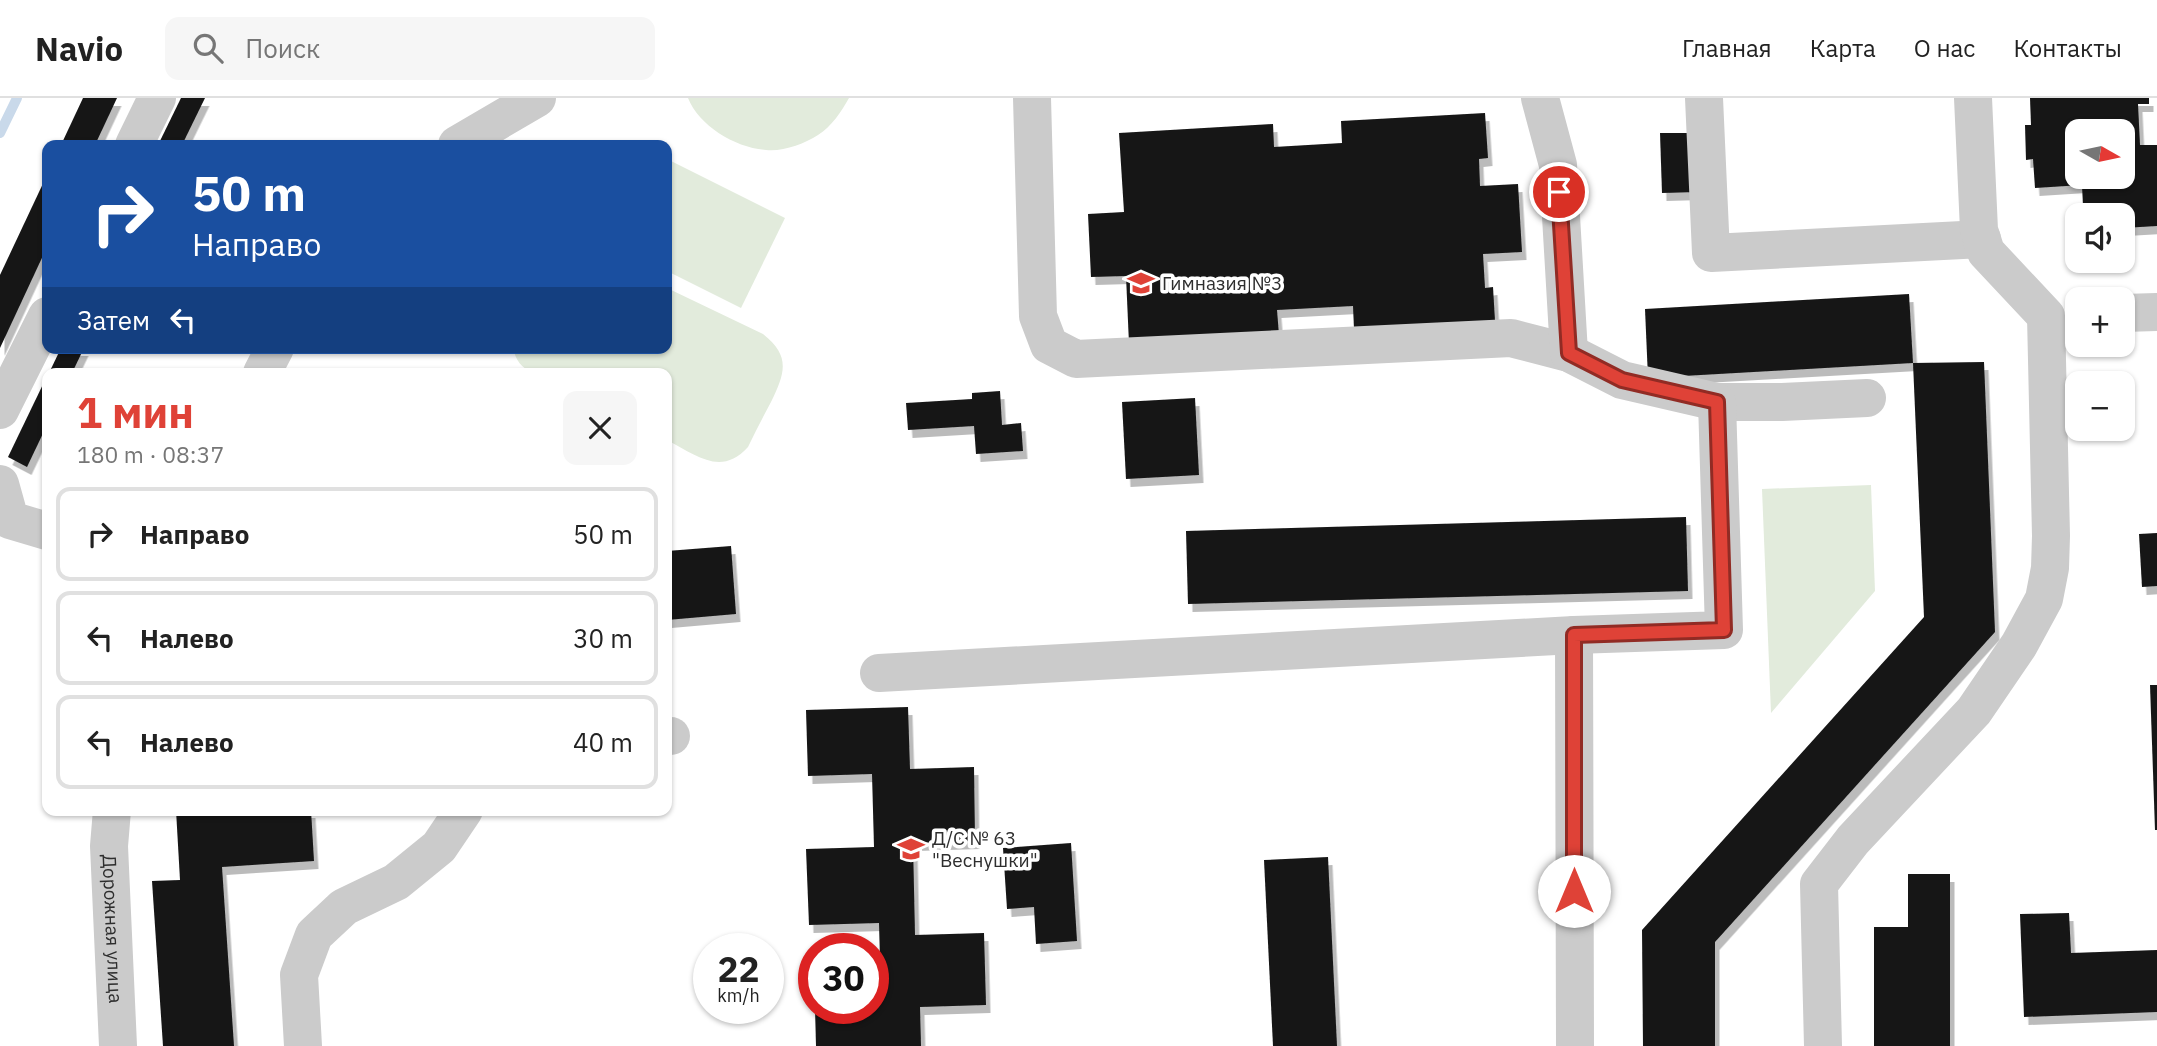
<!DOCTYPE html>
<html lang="ru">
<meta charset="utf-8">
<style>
:root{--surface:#fff;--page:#f6f6f6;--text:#222;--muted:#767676;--line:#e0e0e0;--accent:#df4237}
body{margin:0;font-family:"IBM Plex Sans",sans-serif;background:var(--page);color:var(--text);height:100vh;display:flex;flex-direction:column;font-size:26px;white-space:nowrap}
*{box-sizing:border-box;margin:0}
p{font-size:23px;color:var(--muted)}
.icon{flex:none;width:38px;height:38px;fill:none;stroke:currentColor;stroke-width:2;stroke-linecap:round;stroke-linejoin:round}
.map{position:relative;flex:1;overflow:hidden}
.drawer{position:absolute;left:42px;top:270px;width:630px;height:448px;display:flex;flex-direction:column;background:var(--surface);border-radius:14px;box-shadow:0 2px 5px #0004}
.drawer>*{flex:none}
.hud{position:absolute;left:42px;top:42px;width:630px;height:214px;border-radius:14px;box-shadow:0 2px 5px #0004;background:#1a4fa0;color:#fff;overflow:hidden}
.needle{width:46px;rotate:99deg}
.fabs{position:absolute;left:2065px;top:21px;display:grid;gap:14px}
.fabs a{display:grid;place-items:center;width:70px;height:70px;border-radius:14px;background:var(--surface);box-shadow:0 2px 5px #0004;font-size:35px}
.speed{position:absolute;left:693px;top:835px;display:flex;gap:14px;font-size:35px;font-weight:700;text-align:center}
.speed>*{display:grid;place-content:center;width:91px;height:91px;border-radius:50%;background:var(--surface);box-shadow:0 2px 5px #0004;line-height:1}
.speed small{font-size:18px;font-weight:400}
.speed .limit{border:10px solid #d22;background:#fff;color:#111}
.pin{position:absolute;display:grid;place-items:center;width:60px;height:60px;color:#fff;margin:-30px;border:4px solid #fff;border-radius:50%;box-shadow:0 2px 7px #0007}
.me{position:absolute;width:77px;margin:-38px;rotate:0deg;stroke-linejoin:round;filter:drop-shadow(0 0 5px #0008)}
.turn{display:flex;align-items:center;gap:24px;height:147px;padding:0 35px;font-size:32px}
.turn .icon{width:91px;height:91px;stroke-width:2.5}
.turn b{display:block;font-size:49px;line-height:60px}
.then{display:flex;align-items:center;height:66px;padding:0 35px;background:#0003;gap:14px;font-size:26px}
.round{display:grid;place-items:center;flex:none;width:74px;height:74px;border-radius:14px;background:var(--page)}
.head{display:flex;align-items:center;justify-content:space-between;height:119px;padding:0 35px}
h1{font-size:42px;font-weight:700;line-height:52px;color:var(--accent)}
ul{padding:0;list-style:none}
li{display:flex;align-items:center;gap:21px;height:94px;margin:0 14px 10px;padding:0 21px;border:4px solid var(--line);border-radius:14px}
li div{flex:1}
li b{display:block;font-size:26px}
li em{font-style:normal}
header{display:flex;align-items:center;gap:42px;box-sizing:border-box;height:98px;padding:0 35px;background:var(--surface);border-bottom:2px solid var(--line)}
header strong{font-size:33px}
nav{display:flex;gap:38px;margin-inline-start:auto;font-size:24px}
.search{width:490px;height:63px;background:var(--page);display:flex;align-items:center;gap:18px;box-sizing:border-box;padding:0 24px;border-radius:14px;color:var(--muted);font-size:26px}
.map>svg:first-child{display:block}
.park{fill:#e2ebdc}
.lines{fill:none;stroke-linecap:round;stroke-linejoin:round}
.stream{stroke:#c9d9ea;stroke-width:10}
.building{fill:#151515;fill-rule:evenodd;filter:url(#shadow)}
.minor{stroke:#cbcbcb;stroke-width:38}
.route-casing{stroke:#912b24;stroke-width:18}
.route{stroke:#df4237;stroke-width:12}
.labels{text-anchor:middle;stroke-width:7;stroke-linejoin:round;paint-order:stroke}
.poi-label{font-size:19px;fill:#2e2e2e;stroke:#fff;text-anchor:start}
.street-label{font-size:19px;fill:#2e2e2e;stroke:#fff}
</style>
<header>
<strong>Navio</strong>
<div class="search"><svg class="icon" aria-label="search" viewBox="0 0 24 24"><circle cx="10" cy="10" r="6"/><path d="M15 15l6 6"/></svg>Поиск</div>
<nav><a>Главная</a><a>Карта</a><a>О нас</a><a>Контакты</a></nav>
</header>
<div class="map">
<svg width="2157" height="948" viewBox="0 0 2157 948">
<defs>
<filter id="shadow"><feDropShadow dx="4.5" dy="8" stdDeviation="0" flood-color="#0004"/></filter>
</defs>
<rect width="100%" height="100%" fill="#fff"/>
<g class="park">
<path d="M688,0H849C841,14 832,28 818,37C804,46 782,54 766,52C736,50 699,28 688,0Z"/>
<path d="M667,61L785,120L741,210L667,173Z"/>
<path d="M667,190L763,236C791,258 785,275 771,304C763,319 755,334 748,349C721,379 696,357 667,342V275H533C521,269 516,263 513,250H667Z"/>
<path d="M1871,387L1875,493L1771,615L1762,391Z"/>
</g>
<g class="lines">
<path class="stream" d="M0,35L17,0"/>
</g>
<g class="building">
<path d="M83,0H117L95,47H61Z"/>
<path d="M181,0H205L182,47H158Z"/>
<path d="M2030,0H2149V6H2138L2140,47H2157V128L2123,130V117H2077V141H2075L2074,109L2083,108L2082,87L2035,90L2033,61L2026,62L2025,27H2031ZM2077,33H2123V79H2077Z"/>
<path d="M1485,15L1488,60L1479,61L1480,88L1518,86L1522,154L1483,156L1485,190L1493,189L1495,223L1354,231L1353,208L1277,212L1279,237L1129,246L1126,178L1091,179L1088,116L1124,114L1119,35L1273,26L1274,49L1342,45L1341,23Z"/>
<path d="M1660,35H1697L1698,94L1662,95Z"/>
<path d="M47,77V149L0,250V177Z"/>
<path d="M1909,196L1913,265L1648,280L1645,211Z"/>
<path d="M61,250H84L72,275H49Z"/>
<path d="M1984,264L1995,534L1715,844V948H1643L1642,832L1924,519L1913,265Z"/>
<path d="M47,278V327L27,369L8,359Z"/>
<path d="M1000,293L1002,327L1021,325L1023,353L976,356L974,328L908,332L906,305L972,301V295Z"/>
<path d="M1195,300L1199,377L1126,381L1122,304Z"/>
<path d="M1686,419L1688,493L1188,506L1186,433Z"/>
<path d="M2157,435V488L2142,489L2139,436Z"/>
<path d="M731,448L736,516L667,522V453Z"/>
<path d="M2150,587H2157V732H2155Z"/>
<path d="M908,609L910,671L974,669L975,743L913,745L915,837L984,835L986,907L920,909L921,948H816L815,910H873V900H881L879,825L809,827L806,751L874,749L872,676L808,678L806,612Z"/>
<path d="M176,712H311L314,763L222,769L234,948H163L152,783L180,782Z"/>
<path d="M1071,745L1077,843L1036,846L1034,809L1007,811L1003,750Z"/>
<path d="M1328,759L1337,948H1273L1264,762Z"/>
<path d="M1908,776H1950V948H1874V829H1908Z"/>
<path d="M2069,815L2071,855L2157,852V914L2024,919L2020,816Z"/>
</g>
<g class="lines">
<g class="minor">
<path d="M1032,0L1038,218L1049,247L1076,261L1511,240L1569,255L1622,282L1717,304H1782L1867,300"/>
<path d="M1540,0L1558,67L1569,255"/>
<path d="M1704,0L1711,155L1982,141"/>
<path d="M134,47L157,0"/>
<path d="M457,47L537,0"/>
<path d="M2123,215L2157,214"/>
<path d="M262,275L275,250"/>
<path d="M0,312L47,218"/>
<path d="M0,386L10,422L47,433"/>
<path d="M1574,537L1575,948"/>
<path d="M879,575L1574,537L1724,532L1717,304"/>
<path d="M667,638H671"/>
<path id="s1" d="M112,712L109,748L118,948"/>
<path d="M303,948L299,877L314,837L344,809L396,784L439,749L464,712"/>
<path d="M1823,948L1819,786L1853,742L1974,613L2019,547L2044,501L2050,470L2051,438L2046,218L1986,154L1979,132L1973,0"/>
</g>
</g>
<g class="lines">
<defs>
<path id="route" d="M1559,94L1569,255L1622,282L1717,304L1724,532L1574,537V793"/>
</defs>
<use href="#route" class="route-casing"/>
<use href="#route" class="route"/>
</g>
<defs>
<symbol id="school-bare" viewBox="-9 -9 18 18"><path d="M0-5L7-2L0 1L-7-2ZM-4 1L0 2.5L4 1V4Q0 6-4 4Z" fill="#df4237" stroke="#fff" stroke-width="2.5" paint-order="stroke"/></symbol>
</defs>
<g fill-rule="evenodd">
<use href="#school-bare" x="1122" y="166" width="38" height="38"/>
<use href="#school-bare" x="892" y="732" width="38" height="38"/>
</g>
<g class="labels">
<g class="poi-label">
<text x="1162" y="192">Гимназия №3</text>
<text x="932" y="747">Д/С № 63<tspan x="932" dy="22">"Веснушки"</tspan></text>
</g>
<g class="street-label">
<text dy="7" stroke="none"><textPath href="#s1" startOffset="119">Дорожная улица</textPath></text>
</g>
</g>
</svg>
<div class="fabs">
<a><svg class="needle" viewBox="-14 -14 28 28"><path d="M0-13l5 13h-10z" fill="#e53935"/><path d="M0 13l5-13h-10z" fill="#767676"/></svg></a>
<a><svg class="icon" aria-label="sound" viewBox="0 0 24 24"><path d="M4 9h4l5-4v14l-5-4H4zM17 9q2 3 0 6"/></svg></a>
<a>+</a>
<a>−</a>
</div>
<div class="speed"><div>22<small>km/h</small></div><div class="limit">30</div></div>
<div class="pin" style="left:1559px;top:94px;background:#d93025"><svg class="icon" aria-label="arrive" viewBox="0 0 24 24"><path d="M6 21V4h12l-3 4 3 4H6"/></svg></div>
<svg class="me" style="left:1574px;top:793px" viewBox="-20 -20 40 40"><circle r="19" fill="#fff"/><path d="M0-13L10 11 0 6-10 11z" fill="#df4237"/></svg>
<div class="hud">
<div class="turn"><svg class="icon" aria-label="right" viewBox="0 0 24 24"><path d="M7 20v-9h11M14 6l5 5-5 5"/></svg><div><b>50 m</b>Направо</div></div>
<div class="then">Затем<svg class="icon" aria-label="left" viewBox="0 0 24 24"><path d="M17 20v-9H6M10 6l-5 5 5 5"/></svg></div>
</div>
<section class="drawer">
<div class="head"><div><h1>1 мин</h1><p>180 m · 08:37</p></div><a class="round"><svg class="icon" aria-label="close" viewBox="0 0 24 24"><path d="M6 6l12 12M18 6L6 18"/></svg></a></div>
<ul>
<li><svg class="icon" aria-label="right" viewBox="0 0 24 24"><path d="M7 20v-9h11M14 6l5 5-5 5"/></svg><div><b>Направо</b></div><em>50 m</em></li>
<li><svg class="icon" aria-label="left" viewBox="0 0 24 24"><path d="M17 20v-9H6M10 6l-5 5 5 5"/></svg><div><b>Налево</b></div><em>30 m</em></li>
<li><svg class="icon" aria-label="left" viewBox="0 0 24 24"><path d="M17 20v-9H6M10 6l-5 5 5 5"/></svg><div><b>Налево</b></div><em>40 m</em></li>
</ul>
</section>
</div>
